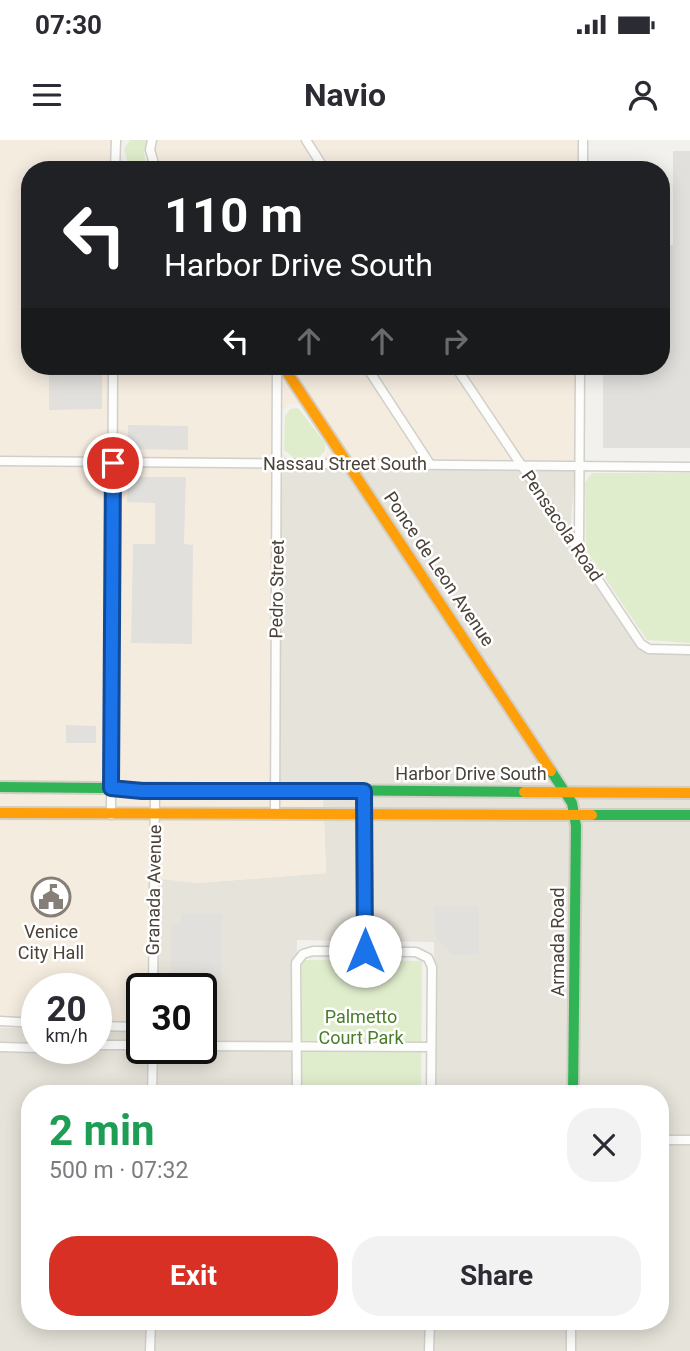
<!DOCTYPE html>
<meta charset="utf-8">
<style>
:root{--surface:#fff;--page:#f2f2f3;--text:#2b2b33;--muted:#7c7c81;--accent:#d93025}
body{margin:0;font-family:Roboto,sans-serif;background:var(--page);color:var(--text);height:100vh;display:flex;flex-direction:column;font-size:26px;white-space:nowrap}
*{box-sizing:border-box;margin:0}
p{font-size:23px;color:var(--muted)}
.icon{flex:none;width:38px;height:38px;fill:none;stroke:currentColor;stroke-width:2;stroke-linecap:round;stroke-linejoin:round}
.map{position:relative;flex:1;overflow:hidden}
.sheet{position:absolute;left:21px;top:945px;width:648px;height:245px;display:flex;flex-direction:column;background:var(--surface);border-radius:28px;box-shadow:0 4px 18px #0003}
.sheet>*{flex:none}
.hud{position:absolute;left:21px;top:21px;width:649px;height:214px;border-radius:28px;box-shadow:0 4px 18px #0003;background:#202124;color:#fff;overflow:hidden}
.speed{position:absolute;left:21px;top:833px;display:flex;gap:14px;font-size:35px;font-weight:700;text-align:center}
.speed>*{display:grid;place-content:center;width:91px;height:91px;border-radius:50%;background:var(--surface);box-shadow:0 4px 18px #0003;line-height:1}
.speed small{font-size:18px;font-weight:400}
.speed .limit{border:4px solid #111;border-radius:10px;background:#fff;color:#111}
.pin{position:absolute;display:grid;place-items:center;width:60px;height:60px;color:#fff;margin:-30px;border:4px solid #fff;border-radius:50%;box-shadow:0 2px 7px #0007}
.me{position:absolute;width:77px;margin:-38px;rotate:0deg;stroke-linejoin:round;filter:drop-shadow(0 0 5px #0008)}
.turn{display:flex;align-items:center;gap:24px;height:147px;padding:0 28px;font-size:32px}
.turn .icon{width:91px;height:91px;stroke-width:2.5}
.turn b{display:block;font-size:49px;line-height:60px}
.lanes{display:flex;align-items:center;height:66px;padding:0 28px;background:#0003;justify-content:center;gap:35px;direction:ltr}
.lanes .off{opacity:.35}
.round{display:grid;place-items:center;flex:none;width:74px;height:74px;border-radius:28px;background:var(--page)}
.overview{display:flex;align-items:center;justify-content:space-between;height:119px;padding:0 28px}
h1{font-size:42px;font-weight:700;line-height:52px;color:#1e9e55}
.cta{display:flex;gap:14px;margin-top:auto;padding:14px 28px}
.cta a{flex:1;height:80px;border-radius:28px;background:var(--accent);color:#fff;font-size:28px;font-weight:700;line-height:80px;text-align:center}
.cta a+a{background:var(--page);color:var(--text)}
.status{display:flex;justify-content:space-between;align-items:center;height:49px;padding:0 35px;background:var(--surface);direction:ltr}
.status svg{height:19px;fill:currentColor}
header{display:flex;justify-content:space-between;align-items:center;height:91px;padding:0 28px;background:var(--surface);font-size:32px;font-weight:700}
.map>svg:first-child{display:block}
.residential{fill:#e6e3da;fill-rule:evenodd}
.commercial{fill:#f5ece0}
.green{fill:#e0edcd}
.parking{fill:#e2e0dc}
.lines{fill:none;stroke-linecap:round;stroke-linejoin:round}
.street-casing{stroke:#d0cfca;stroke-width:11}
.fast-casing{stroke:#d2cec4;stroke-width:14}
.slow-casing{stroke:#d2cec4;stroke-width:14}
.street{stroke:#fdfdfc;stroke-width:8}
.fast{stroke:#30b455;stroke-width:10}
.slow{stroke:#ff9f0a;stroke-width:10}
.route-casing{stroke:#114b97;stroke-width:18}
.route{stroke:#1a73e8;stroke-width:12}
.labels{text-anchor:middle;stroke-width:5;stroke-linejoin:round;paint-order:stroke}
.street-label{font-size:18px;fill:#4a4238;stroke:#fff}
.poi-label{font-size:18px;fill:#4a4238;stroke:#fff}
.park-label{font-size:18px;fill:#4a7d29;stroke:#fff}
</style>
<div class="status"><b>07:30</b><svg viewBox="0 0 49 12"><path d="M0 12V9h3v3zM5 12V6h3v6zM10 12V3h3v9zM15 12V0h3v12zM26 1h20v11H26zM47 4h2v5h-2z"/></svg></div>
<header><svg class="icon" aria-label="menu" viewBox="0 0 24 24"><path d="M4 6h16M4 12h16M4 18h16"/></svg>Navio<svg class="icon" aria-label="person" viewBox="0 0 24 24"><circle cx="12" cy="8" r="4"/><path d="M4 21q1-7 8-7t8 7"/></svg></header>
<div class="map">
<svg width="690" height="1211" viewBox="0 0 690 1211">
<rect width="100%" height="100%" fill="#f2f1ed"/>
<g class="residential">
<path d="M281,322L576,323L570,393L641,501L649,506L690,507V648L275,647Z"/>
<path d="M323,657L690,659V670L323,668Z"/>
<path d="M324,678L690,680V1211H0V888H37V908H96V888L142,887V908H201V849H148L151,737L198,743L326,733ZM297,800L434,802L431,954H660V1181H30V954H296Z"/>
</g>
<g class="commercial">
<path d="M0,0H124L119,9L125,30H30V226H580L576,323L323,320L330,306L304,266L291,264L282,270L279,310L292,322H281L275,647L0,641Z"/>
<path d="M153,0H578L579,30H152Z"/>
<path d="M0,652L323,657V668H0Z"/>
<path d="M143,678H324L326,733L198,743L151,738L148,849H142V887L96,888V849H37V888H0V679Z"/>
</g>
<g class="green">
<path d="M130,0H148L144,12L147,29L129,27L124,9Z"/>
<path d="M298,268L325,303V311L319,317L294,318L284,310L285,276L290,269Z"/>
<path d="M592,333H690V503L647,500L586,410L585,343Z"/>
<path d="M302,820L422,821L421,954H301Z"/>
</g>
<g class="parking">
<path d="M673,11H690V308H603V226H662V105H673Z"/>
<path d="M49,226H102V269L49,270Z"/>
<path d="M128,285L188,286V310L128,309Z"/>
<path d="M128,337H186L184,404L193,405L192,504L131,503L133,404H155V363L127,362Z"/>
<path d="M66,585L96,586V603H66Z"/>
<path d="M434,766H479V815H452L434,794Z"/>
<path d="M181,774H222L221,846L171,845V784H181Z"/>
</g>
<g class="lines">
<defs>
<g id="street">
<path d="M152,0L150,10L156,30"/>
<path d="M306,0L325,30"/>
<path d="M115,30L116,0"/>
<path d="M583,30V0"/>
<path d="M366,226L430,324"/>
<path d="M455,226L641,504L649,509L690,510"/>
<path d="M0,321L690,327"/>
<path d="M579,408L580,226"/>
<path d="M364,651L365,811"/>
<path d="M275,673L277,226"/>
<path d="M111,675L113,226"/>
<path d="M153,849L155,651"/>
<path d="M0,881L37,883"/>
<path d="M96,886L142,887"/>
<path d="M96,905H142"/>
<path d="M201,906L431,907"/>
<path d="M0,907L37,908"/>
<path d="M152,954L153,908"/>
<path d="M297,954L296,823L303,814L313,811L416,812L428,818L432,827L431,954"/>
<path d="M660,1000H690"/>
<path d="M150,1211L151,1181"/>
<path d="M429,1211L430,1181"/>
<path d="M571,1211V1181"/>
</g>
<g id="fast">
<path d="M551,631L572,663L576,686L573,954"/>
<path d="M0,647L524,652"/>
<path d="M592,675H690"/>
</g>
<g id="slow">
<path d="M283,226L551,631"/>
<path d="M524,652L690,653"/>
<path d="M0,673L592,675"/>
</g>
</defs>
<use href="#street" class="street-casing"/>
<use href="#fast" class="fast-casing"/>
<use href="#slow" class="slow-casing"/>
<use href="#street" class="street"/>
<use href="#fast" class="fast"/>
<use href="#slow" class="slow"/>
</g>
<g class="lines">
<defs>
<path id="route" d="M113,323L111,648L142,651H364L365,811"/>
</defs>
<use href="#route" class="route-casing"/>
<use href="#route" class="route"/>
</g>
<defs>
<symbol id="civic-ring" viewBox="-11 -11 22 22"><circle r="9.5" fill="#fff" stroke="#857f77" stroke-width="1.5"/><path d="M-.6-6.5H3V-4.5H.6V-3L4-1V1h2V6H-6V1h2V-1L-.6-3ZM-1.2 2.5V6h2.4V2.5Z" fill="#857f77"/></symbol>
</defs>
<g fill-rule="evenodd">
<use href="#civic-ring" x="29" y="735" width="44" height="44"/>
</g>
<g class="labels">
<g class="street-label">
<text x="345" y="330">Nassau Street South</text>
<text transform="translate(562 386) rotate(56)" y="6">Pensacola Road</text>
<text transform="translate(439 429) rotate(56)" y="6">Ponce de Leon Avenue</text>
<text transform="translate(277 449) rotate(-89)" y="6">Pedro Street</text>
<text x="471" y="640">Harbor Drive South</text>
<text transform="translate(154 750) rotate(-89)" y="6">Granada Avenue</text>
<text transform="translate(558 802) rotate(-90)" y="6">Armada Road</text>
</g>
<g class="poi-label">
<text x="51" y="798">Venice<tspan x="51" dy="21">City Hall</tspan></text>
</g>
<g class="park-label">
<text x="361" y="883">Palmetto<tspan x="361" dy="21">Court Park</tspan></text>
</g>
</g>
</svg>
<div class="speed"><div>20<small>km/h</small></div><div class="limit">30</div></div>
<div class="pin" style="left:113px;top:323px;background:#d93025"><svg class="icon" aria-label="arrive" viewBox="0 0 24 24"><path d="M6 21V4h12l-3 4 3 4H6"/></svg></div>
<svg class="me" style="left:365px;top:811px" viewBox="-20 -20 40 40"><circle r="19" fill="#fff"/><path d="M0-13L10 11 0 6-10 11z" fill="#1a73e8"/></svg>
<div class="hud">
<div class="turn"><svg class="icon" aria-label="left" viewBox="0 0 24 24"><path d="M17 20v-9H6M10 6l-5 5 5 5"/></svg><div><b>110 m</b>Harbor Drive South</div></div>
<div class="lanes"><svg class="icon" aria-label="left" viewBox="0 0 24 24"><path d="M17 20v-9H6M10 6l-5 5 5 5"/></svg><svg class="icon off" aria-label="ahead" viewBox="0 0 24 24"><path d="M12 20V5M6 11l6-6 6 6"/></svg><svg class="icon off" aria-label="ahead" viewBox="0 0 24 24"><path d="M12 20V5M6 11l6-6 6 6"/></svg><svg class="icon off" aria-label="right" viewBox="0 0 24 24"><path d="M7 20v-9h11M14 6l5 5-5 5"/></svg></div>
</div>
<section class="sheet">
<div class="overview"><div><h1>2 min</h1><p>500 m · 07:32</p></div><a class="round"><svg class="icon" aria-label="close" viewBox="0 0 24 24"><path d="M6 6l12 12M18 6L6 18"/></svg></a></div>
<div class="cta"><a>Exit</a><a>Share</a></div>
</section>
</div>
